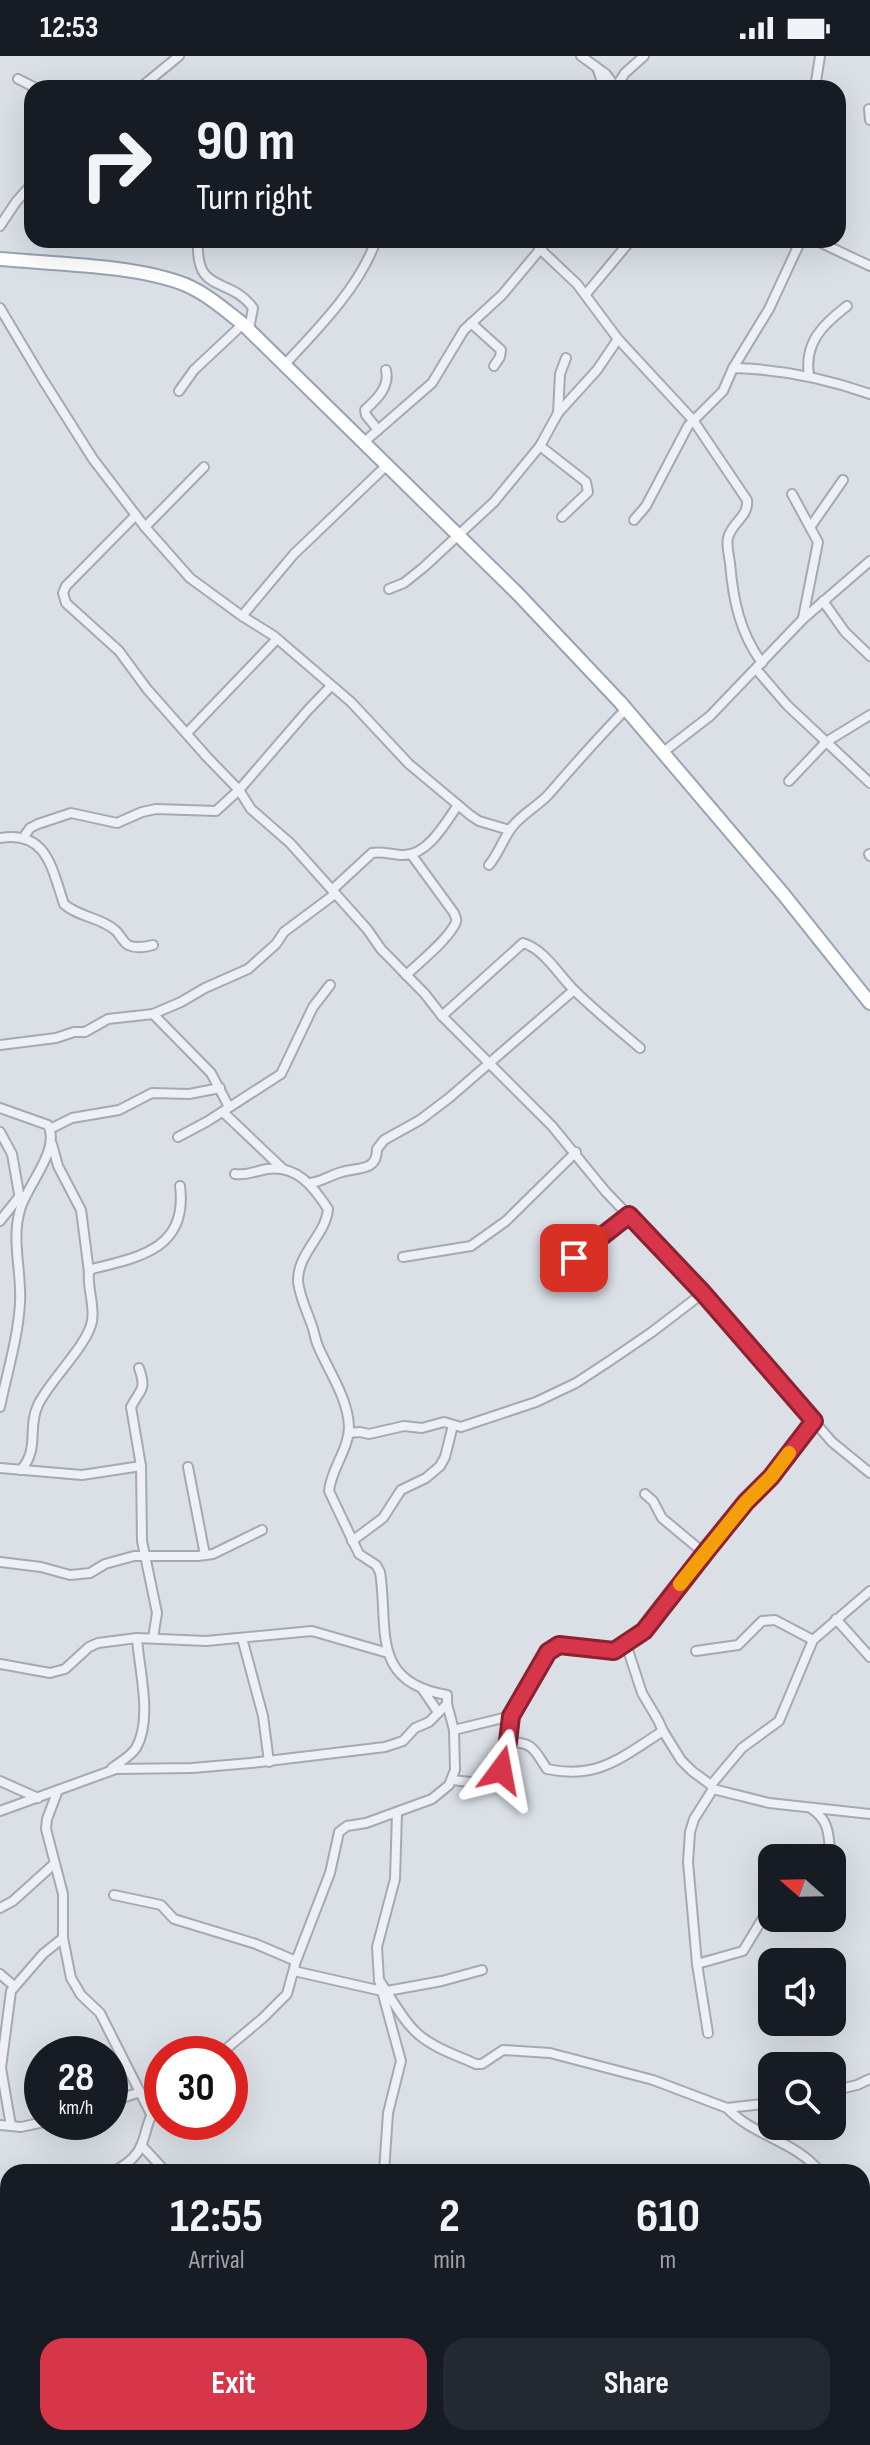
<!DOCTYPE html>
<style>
:root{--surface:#171b24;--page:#242831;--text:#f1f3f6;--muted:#9ea1a6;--accent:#d7354a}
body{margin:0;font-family:"Sofia Sans Condensed",sans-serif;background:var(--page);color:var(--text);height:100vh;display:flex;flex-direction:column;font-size:30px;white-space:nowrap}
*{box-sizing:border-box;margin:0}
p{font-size:26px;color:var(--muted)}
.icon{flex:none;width:44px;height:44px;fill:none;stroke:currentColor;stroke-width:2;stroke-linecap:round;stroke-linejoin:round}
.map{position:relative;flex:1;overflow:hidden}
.drawer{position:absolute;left:0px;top:2108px;width:870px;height:282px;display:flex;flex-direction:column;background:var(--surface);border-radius:24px 24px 0 0;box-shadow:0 8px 32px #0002}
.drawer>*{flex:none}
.guide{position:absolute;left:24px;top:24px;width:822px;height:168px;border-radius:24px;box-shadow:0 8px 32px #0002;background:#171b24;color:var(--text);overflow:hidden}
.needle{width:52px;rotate:290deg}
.fabs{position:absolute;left:758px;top:1788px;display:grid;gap:16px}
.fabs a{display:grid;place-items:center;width:88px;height:88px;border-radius:16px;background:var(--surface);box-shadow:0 8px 32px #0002;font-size:40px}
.speed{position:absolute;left:24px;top:1980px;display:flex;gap:16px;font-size:40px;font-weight:700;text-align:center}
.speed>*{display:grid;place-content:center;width:104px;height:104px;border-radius:50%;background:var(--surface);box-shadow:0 8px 32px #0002;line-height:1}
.speed small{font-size:20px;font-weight:400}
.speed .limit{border:12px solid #d22;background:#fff;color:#111}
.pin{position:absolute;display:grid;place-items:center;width:68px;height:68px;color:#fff;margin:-34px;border-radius:16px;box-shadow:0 4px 12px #0006}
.me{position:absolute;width:88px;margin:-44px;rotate:13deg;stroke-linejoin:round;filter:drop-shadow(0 0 6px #0008)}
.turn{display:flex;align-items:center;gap:28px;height:168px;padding:0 40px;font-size:36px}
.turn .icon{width:104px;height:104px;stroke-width:2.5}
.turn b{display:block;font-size:56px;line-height:68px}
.eta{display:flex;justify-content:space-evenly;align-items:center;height:136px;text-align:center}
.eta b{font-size:48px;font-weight:700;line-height:56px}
.button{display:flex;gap:16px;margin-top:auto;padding:16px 40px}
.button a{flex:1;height:92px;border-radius:24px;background:var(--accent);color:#fff;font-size:32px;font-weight:700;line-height:92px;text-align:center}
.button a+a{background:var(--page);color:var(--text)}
.status{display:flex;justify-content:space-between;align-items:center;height:56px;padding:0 40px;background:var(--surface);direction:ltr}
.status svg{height:22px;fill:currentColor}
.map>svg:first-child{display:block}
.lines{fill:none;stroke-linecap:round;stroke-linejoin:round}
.minor-casing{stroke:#a4aab4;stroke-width:12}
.primary-casing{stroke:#9aa3b3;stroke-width:16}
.minor{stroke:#eef0f5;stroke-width:8}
.primary{stroke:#fff;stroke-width:12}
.route-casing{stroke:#8c2230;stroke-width:20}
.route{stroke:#d7354a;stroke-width:14}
.slow{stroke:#f59e0b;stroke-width:14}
</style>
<div class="status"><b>12:53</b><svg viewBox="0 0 49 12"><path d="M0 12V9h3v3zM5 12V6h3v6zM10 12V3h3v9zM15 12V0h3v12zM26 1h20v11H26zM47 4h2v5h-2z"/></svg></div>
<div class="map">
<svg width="870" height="2389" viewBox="0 0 870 2389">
<rect width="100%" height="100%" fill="#dbe0e7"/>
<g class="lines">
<defs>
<g id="minor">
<path d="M581,0L606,18L616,32"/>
<path d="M598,14L604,32"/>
<path d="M18,23L36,32"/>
<path d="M616,31L625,17L644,0"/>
<path d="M140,32L179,0"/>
<path d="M815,32L820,0"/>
<path d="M869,53L870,64"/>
<path d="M0,170L16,146L32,128"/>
<path d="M198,184C195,240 229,219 253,252L249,273"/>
<path d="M534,184L541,194L577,228L618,283L693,364L747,444C749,461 731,467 728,482C726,489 729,499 730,507C733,544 740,577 762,607"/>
<path d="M815,184L870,210"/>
<path d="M586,238L631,184"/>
<path d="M0,252L43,324L93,403L145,471L190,522L242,560L274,580L351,646L409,708L470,759L479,765L509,774"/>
<path d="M471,267L501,294L500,301L494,310"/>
<path d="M286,307C318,273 361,229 376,184"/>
<path d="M733,312C781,313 825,322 870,338"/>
<path d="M809,320C804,287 822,269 847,250"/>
<path d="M179,335L194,314L243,268"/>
<path d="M558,357L560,318L566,302"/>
<path d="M378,374L366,359L365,354C377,343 390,331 386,314"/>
<path d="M363,387L432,327L464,274L502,239L548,184"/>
<path d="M540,390L586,426L588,436L562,461"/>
<path d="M792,438L818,486L803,562"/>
<path d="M136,459L66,530L63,537L66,547L119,595L147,633L207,701L239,734L251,753L290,787L367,873L381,893L425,938L442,960L552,1070L606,1136L703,1237L832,1386L870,1417"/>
<path d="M634,464L646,450L688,370L723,335L733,312L769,253L801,184"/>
<path d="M811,470L843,424"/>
<path d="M145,471L204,411"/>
<path d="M389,533L404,527L424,511L494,446L540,390L558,357L597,314L618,283"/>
<path d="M823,545L845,576L870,600"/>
<path d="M242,560L294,498L386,410"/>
<path d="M756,613L787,649L870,727"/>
<path d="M187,677L277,583"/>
<path d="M662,697L710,660L803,563L870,505"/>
<path d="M789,725L826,686L870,659"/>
<path d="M0,782C47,774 52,813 64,848C78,861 100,861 115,874C120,878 122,885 128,889C136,893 145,891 153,889"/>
<path d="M23,782L30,772L38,768L71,757L117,767L142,756L156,753L216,755L239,734L308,654L331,630"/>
<path d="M869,798L870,800"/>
<path d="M489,809C499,797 503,783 512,771C522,758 538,750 549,738C574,709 599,681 626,653"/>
<path d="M332,834L372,797C383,795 393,799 404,799C428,799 446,766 458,749"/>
<path d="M406,919C421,905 444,887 454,870C458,864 456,863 454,857L411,798"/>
<path d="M153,958L211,1017L229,1051"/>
<path d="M442,960L523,887C544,893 558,918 573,933C594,954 618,973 640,992"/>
<path d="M0,989L56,982L74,976H85L108,963L153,958L181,946L205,932L248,913L276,888L284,876L335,838"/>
<path d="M0,1052L48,1069C61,1094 26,1130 20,1154C11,1184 22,1217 20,1247C18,1282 7,1317 0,1351"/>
<path d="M223,1056L283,1113"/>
<path d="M50,1073L72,1062L119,1054L152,1037L189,1038L220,1032"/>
<path d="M0,1076L12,1098L21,1149"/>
<path d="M178,1081L208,1065L281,1018L313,951L330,929"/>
<path d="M52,1088L58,1110L81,1154L89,1216"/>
<path d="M235,1118C247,1120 255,1115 267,1113C297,1109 313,1130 328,1153C326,1179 297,1197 298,1226C300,1241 306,1253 311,1267C314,1274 315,1283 318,1290C329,1316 348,1342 349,1371C349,1393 331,1413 329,1435L359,1498L376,1509L380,1516C389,1572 369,1626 447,1639V1648"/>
<path d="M309,1127C322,1126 330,1119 342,1116C358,1111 377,1116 377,1093L384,1084L420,1064L449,1042L574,934"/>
<path d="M0,1165L19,1141"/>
<path d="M403,1201L471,1190L506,1165L576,1096"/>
<path d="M574,1202L629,1159"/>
<path d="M139,1312C147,1335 140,1333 131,1351L141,1410L142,1485L157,1557L153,1582"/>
<path d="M349,1377L360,1376L369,1378L404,1370L422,1372L444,1366L461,1371L536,1346L576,1327L611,1304L652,1276L703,1237"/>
<path d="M188,1411L205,1499"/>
<path d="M0,1412L82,1419L141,1410"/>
<path d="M21,1414C40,1392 27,1372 38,1349C49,1325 88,1289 92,1265C95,1249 87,1232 89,1216L92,1213C141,1201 188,1192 180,1130"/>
<path d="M645,1438L653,1445L662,1462L704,1497"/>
<path d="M352,1485L383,1462L401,1434L426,1422L440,1410L445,1401L453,1369"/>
<path d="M0,1506L41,1511L70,1519L90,1517L105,1508L134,1500H198L213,1498L262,1474"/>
<path d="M836,1563L870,1601"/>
<path d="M242,1582L263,1660L269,1706"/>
<path d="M626,1588L642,1637L658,1664L663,1675L681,1704L692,1715L711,1729L713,1733L694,1763L690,1776L688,1806L697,1908L708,1977"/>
<path d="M696,1595L738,1589L762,1565L775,1564L813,1584"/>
<path d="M0,1608L50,1617L65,1613L89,1591L98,1587L137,1582L206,1585L312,1575L388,1597"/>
<path d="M423,1634L438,1656"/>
<path d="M454,1674L511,1660C521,1645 541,1595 556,1590C568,1585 600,1595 614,1595L637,1581L650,1568L704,1497L746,1446L771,1421L814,1365"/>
<path d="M508,1686C534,1686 534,1694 547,1713C598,1724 622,1701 663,1675"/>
<path d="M112,1712C120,1706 131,1700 136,1692C153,1663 139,1614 137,1582"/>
<path d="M452,1724L488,1728C508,1718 509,1680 511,1660"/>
<path d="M0,1725L38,1742"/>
<path d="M711,1729L742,1692L779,1665L813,1584L870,1535"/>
<path d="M713,1733L769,1747L870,1758"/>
<path d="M58,1734L47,1763L46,1773L63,1838V1882L71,1922L81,1939L100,1957L152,2060"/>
<path d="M812,1753C831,1766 828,1781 831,1802"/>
<path d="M0,1755L116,1713L192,1712L251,1707L385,1691L403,1685L415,1672L429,1666L447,1648L454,1674L455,1714L449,1729L432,1743L366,1767L347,1770L339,1776L330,1817L296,1905L287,1938L263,1962L220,1998"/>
<path d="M114,1839L161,1849L174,1863L256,1888L296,1905"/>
<path d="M0,1852L13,1845L54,1808"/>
<path d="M697,1908L743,1895L772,1847"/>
<path d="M294,1915L382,1935"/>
<path d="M0,1918L14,1930"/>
<path d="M379,1924C391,1941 402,1964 418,1978C434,1992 456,1999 476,2008H482L503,1994L550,1997L653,2024L727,2052L772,2047"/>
<path d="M387,1935L442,1925L482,1914"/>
<path d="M832,2035L857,2029L870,2023"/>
<path d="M110,2046L140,2036"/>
<path d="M727,2052C753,2080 796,2085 820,2116"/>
<path d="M0,2069L21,2071L44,2066"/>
<path d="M11,2070L1,2012L11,1935L43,1898L63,1882"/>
<path d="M142,2090L166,2116"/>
<path d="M112,2116C157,2095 136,2069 162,2046"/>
<path d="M384,2116L388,2057L401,2005L379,1924L377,1891L395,1823L397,1757"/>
<path d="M0,2189L8,2177"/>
<path d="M862,2215L869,2214"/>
<path d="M0,2217L8,2250"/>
<path d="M862,2284L870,2286"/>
<path d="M862,2375L870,2379"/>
<path d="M24,2382L25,2389"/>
<path d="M155,2382L175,2389"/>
<path d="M359,2389L362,2382"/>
</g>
<path id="primary" d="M0,203C54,208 137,209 186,229C207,238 225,254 243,268L518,538L620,646L784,839L870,947"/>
</defs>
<use href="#minor" class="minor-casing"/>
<use href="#primary" class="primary-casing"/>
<use href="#minor" class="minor"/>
<use href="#primary" class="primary"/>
</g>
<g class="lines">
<defs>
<path id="route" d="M501,1714L508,1686L511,1660L548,1596L559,1589L614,1595L644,1575L708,1493L746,1446L771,1421L814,1365L703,1237L629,1159L574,1202"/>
</defs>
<use href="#route" class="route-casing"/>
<use href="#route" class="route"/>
<path class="slow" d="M680,1528L746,1446L771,1421L789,1397"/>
</g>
</svg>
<div class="fabs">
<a><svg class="needle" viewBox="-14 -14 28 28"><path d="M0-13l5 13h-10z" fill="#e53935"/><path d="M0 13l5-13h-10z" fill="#9ea1a6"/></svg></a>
<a><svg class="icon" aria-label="sound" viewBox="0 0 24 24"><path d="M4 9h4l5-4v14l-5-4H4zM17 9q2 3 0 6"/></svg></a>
<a><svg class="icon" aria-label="search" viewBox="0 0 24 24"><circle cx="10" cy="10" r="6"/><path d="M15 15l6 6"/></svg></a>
</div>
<div class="speed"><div>28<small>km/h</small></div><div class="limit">30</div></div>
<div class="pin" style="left:574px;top:1202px;background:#d93025"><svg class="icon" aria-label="arrive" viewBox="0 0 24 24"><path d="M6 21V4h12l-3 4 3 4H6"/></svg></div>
<svg class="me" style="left:501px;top:1714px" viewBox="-20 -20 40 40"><path d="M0-17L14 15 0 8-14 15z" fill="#d7354a" stroke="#fff" stroke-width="4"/></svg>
<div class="guide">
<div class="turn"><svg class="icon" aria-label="right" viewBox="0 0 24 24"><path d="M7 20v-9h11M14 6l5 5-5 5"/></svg><div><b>90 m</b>Turn right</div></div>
</div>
<section class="drawer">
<div class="eta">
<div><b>12:55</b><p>Arrival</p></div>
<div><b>2</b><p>min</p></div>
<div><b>610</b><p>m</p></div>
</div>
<div class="button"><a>Exit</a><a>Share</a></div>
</section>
</div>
